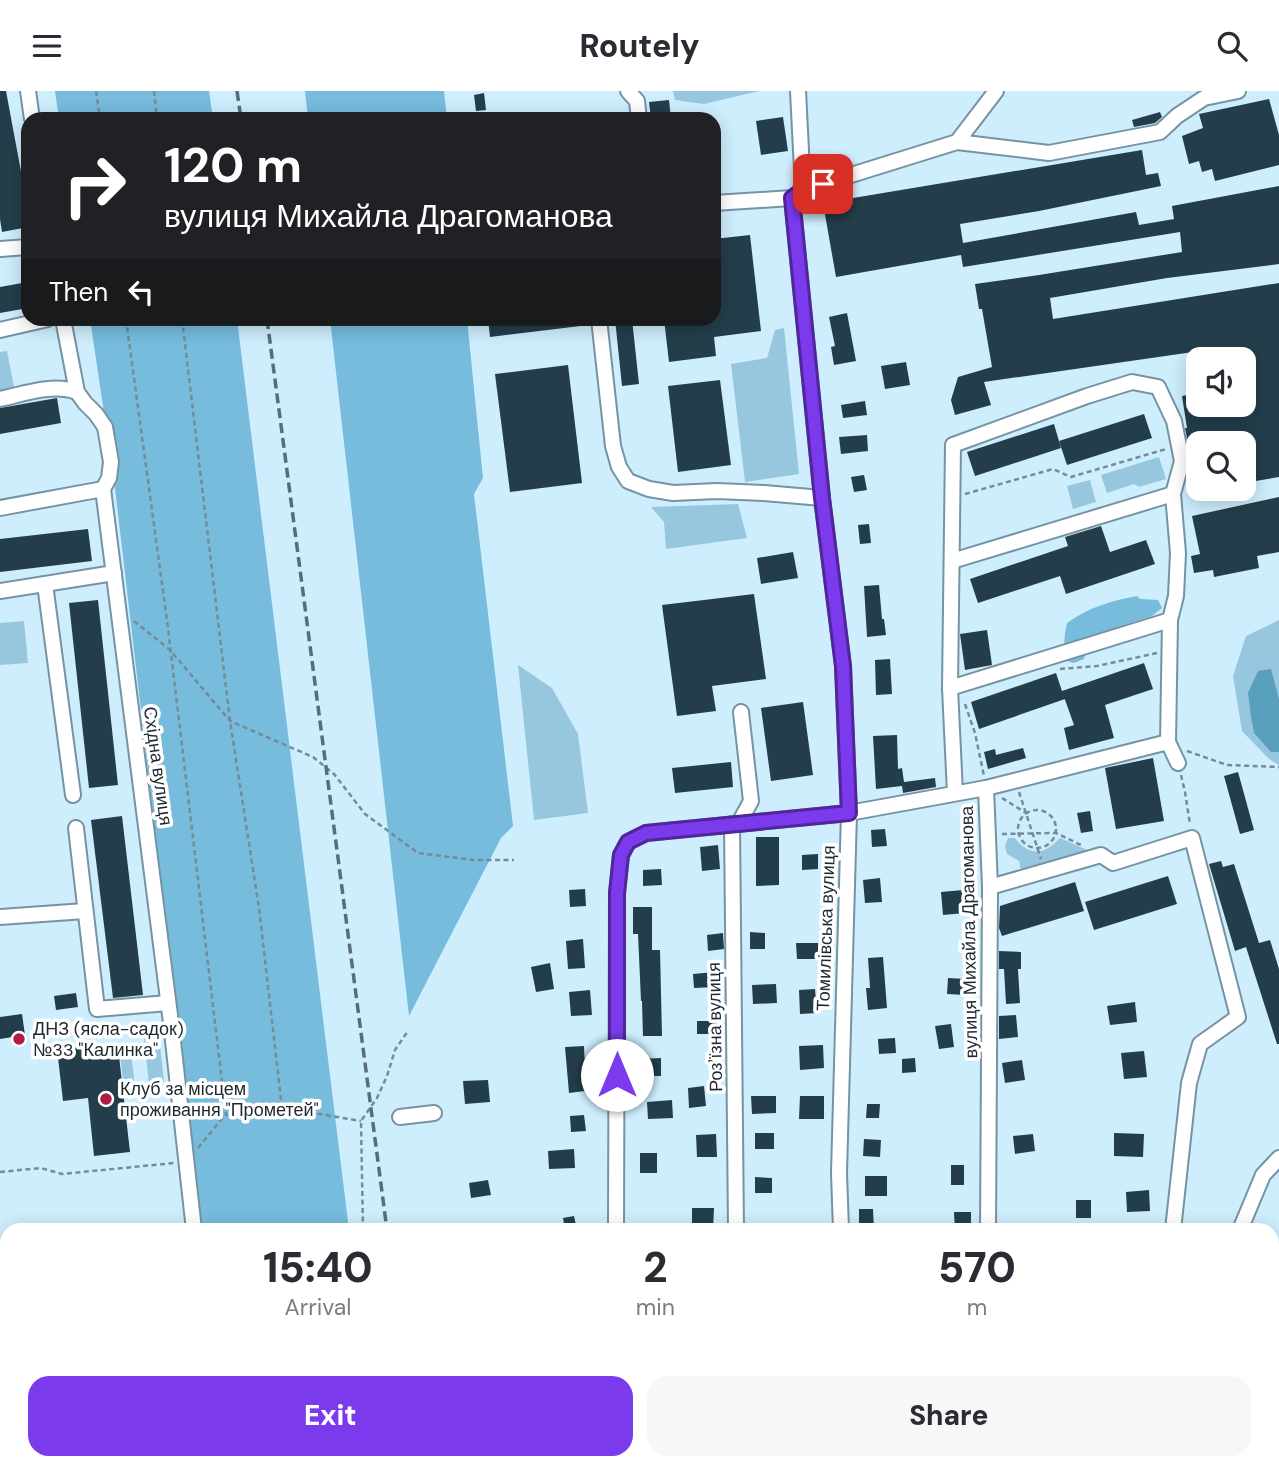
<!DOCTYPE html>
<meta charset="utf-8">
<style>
:root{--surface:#fff;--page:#f7f7f7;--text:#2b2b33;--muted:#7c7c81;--accent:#7c3aed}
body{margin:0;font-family:"DM Sans",sans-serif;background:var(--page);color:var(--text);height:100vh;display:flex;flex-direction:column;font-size:26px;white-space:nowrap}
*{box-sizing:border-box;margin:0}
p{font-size:23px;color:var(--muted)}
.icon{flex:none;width:38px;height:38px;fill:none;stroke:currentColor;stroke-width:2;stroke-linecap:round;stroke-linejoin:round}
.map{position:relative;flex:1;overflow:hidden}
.sheet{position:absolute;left:0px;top:1132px;width:1279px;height:247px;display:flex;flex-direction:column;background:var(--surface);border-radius:21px 21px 0 0;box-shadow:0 4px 18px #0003}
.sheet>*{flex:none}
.top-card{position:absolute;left:21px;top:21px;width:700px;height:214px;border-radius:21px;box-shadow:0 4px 18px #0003;background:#202124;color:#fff;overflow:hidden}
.tools{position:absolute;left:1186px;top:256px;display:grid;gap:14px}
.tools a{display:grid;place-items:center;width:70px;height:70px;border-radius:14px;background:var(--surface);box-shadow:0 4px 18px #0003;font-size:35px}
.pin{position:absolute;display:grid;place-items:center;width:60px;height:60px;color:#fff;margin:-30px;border-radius:14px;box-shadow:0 4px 10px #0006}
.me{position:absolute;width:77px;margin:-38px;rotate:0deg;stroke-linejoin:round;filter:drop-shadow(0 0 5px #0008)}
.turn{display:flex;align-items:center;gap:24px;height:147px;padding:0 28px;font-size:32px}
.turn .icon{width:91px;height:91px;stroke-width:2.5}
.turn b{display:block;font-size:49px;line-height:60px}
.then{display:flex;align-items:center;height:66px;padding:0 28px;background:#0003;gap:14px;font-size:26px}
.eta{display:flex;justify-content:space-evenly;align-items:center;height:119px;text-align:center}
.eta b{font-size:42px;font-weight:800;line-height:49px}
.primary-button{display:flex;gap:14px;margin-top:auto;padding:14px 28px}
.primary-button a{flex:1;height:80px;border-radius:21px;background:var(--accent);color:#fff;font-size:28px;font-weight:800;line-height:80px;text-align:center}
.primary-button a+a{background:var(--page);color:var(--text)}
header{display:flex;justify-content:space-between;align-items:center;height:91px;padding:0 28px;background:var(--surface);font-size:32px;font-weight:800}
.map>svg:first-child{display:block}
.green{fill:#97c7de}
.forest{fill:#77bcdd}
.water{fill:#589ebd}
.building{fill:#233e4a}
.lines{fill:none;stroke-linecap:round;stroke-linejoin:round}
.minor-casing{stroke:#7693a2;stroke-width:18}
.path{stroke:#758b96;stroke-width:2.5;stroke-dasharray:5 3.5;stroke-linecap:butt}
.minor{stroke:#fff;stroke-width:14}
.rail{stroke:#5a6d76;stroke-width:3.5;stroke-dasharray:10 5;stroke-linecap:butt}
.route-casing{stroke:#51269a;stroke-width:18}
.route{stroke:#7c3aed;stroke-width:12}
.poi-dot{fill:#b01c43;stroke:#fff;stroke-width:2.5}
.labels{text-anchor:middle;stroke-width:7;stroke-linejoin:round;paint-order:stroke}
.street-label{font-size:18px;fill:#1d292f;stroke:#fff}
.poi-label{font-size:18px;fill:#1d292f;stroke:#fff;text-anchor:start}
</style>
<header><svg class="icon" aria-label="menu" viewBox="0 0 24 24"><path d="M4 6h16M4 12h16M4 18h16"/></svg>Routely<svg class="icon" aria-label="search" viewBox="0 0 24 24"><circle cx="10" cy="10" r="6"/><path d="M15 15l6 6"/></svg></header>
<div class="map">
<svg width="1279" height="1378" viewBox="0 0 1279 1378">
<rect width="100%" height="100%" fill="#ceeefd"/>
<g class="green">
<path d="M673,0H759L704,13L675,9Z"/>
<path d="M784,237L799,383L745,391L731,273L767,267L775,239Z"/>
<path d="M7,260L14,296L0,299V261Z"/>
<path d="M1159,366L1166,388L1139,396L1134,393L1107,402L1101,384Z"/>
<path d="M1090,389L1096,411L1073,418L1067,395Z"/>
<path d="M738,413L747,447L666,458L664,431L651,416Z"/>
<path d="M1279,529V674L1269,668L1242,640L1233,585L1246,545Z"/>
<path d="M24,530L28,572L0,574V532Z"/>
<path d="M518,574L552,597L578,643L588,722L534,729Z"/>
<path d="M1008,747H1015C1030,767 1045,763 1060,747L1087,759L1023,780L1020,776L1019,770L1007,763L1005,755Z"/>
<path d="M159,945L164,991L149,993L144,947Z"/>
<path d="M130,953L135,995L124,997L119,955Z"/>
</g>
<g class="forest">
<path d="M55,0H209L213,28H59Z"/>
<path d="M305,0H444L447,28H308Z"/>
<path d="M90,228H237L349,1139H202L114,389Z"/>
<path d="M330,228H467L483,387L474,403L513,735L501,747L409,925Z"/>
<path d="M1137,505L1140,508L1158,509L1162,517L1152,525L1089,546L1084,568L1074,572L1063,569L1065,542L1067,532C1089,516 1111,510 1137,505Z"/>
<path d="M229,1372H339V1378H230Z"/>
</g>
<path class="water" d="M1271,578L1279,608V661H1271L1254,642L1251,626L1248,602L1258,580Z"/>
<g class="building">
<path d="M0,0H6L28,118V136L2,141L0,128Z"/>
<path d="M484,2L486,19L476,20L474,4Z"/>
<path d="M1269,8L1279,44V74L1215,90L1212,78L1202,81L1199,70L1189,73L1182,45L1203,37L1199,23Z"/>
<path d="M669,9L671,28H651L649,11Z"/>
<path d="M1160,21L1162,26L1155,32L1134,36L1132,29Z"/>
<path d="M783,26L788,60L761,64L756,30Z"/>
<path d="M1142,59L1146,84L1158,82L1161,95L1039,120L960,133L963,152L1136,121L1139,134L1174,128L1172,115L1279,95V173L1167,187L1050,207L1053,228L1279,192V386L1244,392V352H1199V361L1190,362L1185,337H1187L1182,305L1199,302V313H1244V268H1194L1193,261L984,291L991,314L955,324L951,309L958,286L992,276L982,218H979L975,193L1039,184L1182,161L1180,141L963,176L961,164L836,186L823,112Z"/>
<path d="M750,144L761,240L714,246L716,265L669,271L664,228H714V148Z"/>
<path d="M28,191V217L0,222V196Z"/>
<path d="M847,222L856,270L834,274L831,256L835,255L829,226Z"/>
<path d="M488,228H589V234L490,246Z"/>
<path d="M615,228H632L639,293L622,295Z"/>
<path d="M906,271L910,294L885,298L881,275Z"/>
<path d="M568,274L582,392L510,401L495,283Z"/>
<path d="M720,289L731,374L678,381L668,295Z"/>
<path d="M57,307L61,332L0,343V317Z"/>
<path d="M865,310L867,324L843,327L841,314Z"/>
<path d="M1144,323L1152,347L1067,374L1059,350Z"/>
<path d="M1054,333L1061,357L975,385L967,361Z"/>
<path d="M867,344L868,360L841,363L839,346Z"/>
<path d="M864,384L867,399L854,401L851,386Z"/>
<path d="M1279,406V461L1257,465L1259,477L1214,486L1213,479L1194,482L1191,465L1200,463L1192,425Z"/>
<path d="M869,433L871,452L860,453L858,434Z"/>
<path d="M1101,435L1110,461L1146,449L1155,473L1066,503L1060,485L978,512L970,488L1068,455L1065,446Z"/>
<path d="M88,438L92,470L0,481V448Z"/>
<path d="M793,461L798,487L761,493L757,467Z"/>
<path d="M879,494L882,528H884L886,544L867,546L864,495Z"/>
<path d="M754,503L766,588L712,595L716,620L677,625L662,514Z"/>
<path d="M98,509L118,694L89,697L69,512Z"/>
<path d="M987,539L992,574L965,579L960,543Z"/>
<path d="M890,568L892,603L876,604L875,569Z"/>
<path d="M1144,572L1153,598L1105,614L1114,647L1069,659L1064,637L1074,634L1064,606L1065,608L979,638L971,611L1056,582L1062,600Z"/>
<path d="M803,611L813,684L771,690L761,617Z"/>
<path d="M897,644L898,678L902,677L904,691L935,687L936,696L903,702L902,695L876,698L873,645Z"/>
<path d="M1023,657L1026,667L988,678L984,661L995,658L996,664Z"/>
<path d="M1153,667L1164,730L1116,738L1105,677Z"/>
<path d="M731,671L733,696L675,702L672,677Z"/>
<path d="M1238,681L1254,739L1240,743L1224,685Z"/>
<path d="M1090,720L1093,740L1081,742L1077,722Z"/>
<path d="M122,725L143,904L113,907L91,729Z"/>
<path d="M885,738L887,755L872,756L871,739Z"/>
<path d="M756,746H779V794L756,795Z"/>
<path d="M718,754L720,778L702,780L700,756Z"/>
<path d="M818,763V778L802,779V764Z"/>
<path d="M1221,770L1223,776L1234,773L1259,852L1270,849L1279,878V953H1277L1246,856L1235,860L1209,773Z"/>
<path d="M661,778L662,794L643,795V779Z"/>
<path d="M1168,785L1177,813L1094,839L1085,811Z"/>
<path d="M880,787L882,811L865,812L863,789Z"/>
<path d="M1075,791L1084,820L1002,845L999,837L1000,815Z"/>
<path d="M585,798L586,815L570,816L569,799Z"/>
<path d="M963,799L965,822L943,824L941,801Z"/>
<path d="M633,816H652V859H660L662,945H643L642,910H641L638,843H633Z"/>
<path d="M750,841L765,842V858H750Z"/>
<path d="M723,842L724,858L708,860L707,844Z"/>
<path d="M583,848L585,877L568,878L566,850Z"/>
<path d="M796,852H818V868H797Z"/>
<path d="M999,860L1021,861V878H1018L1020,912L1006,913L1004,878H999Z"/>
<path d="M883,866L887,917L868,919L866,897H870L868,867Z"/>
<path d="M550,872L554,898L536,901L531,876Z"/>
<path d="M715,881V896L694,897L693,883Z"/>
<path d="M948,887L966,888V904L947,903Z"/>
<path d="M776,893L777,912L753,913L752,894Z"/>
<path d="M815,898L817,922L800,923L799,899Z"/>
<path d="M590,899L592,924L571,925L569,901Z"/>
<path d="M76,902L78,916L56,919L54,905Z"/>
<path d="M1135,911L1137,931L1110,934L1107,915Z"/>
<path d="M22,923L25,944L0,948V926Z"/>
<path d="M1016,924L1018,946L999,948V925Z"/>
<rect x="697" y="930" width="20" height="13"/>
<path d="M951,933L954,956L939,958L935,935Z"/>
<path d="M895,947L896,962L879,963L878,948Z"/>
<path d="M107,953L109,967L119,965L130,1061L94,1065L88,1007L63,1010L57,958Z"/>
<path d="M823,954L824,977L800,979L799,955Z"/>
<path d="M584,955L585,977H582L585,1000L569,1002L565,956Z"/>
<path d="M1144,960L1147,986L1124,988L1121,962Z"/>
<path d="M661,967V985H641L640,968Z"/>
<path d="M915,967L916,981L902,982V968Z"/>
<path d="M1022,969L1025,989L1005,992L1002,972Z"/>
<path d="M488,989L490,1011L465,1013L463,990Z"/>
<path d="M704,995L706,1015L689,1017L688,997Z"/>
<path d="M751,1005H776V1022L752,1023Z"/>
<path d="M800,1005H824V1028H799Z"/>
<path d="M672,1009L673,1027L648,1028L647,1011Z"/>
<path d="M867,1013H880L879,1027H866Z"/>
<path d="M584,1024L586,1040L571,1041L570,1025Z"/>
<rect x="755" y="1042" width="19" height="16"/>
<path d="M1114,1042L1144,1043L1143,1066L1114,1065Z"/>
<path d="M716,1043L717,1066H697L696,1044Z"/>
<path d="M1033,1043L1035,1060L1015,1063L1013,1045Z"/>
<path d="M864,1048L881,1049L880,1066L863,1065Z"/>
<path d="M574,1058L575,1077L549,1078L548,1060Z"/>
<rect x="640" y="1062" width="17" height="20"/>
<rect x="951" y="1074" width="13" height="20"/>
<rect x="865" y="1085" width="22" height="20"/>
<path d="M755,1086L772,1087V1102H755Z"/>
<path d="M488,1089L491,1104L471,1107L469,1092Z"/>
<path d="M1149,1099L1150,1120L1127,1121L1126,1101Z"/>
<rect x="1076" y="1109" width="15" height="18"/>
<path d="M692,1117H714L713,1139H692Z"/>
<path d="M859,1118H873L874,1139H859Z"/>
<path d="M954,1121H971V1139H955Z"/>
<path d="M574,1125L577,1139H565L563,1127Z"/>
</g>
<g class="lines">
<defs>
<g id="minor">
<path d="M28,0L32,28"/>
<path d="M628,0L637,10L639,28"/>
<path d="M798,0L803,99"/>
<path d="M957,51L1049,62L1160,41L1177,25L1204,7L1238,0"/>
<path d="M714,112L792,107"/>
<path d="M0,158L28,156"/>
<path d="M63,228L77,301L85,312L96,323L105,336L111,371L109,387L103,398L171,932L194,1139"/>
<path d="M599,228L613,355L619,376L628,390L649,398L673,402L717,400L764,402L822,407"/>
<path d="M0,239L48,228"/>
<path d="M0,308C24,303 52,292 77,301"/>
<path d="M0,417L103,398"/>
<path d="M952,470L1173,403"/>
<path d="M45,493L73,704"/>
<path d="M0,500L114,482"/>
<path d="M950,597L1170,529"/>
<path d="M1168,651L1178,672"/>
<path d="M955,702L950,597L953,354L1087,305L1132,291L1158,296L1174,330L1182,370L1173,403L1178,462L1176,505L1170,529L1168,651L986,697"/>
<path d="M739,732L751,710L741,621"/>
<path d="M732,733L736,1139"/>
<path d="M76,737L97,918L168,912"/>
<path d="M990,796L1101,764L1113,772L1192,747L1238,926L1200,953L1189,992L1173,1139"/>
<path d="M0,826L85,820"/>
<path d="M400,1026L434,1022"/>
<path d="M616,1139L617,802L621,764L628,751L646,742L849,722L986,697L990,796L988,1139"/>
<path d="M841,1139L839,1082L849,722L843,575L822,407L792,107L803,99L957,51L996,0"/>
<path d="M1240,1139L1263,1084L1279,1067"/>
<path d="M221,1372V1378"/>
<path d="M738,1372V1378"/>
<path d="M849,1372V1378"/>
<path d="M1136,1372L1137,1378"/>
<path d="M616,1378V1372"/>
<path d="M888,1378L936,1372"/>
</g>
</defs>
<use href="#minor" class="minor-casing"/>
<g class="path">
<path d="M96,0L100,28"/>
<path d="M154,0L157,28"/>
<path d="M126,228L168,537L226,1024L282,1017L259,817L230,630L182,228"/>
<path d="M965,403L1053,378L1071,386L1166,358"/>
<path d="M134,530L170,559L230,630L313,666L334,683L365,723L418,762L474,769H514"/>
<path d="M1060,578L1097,575L1157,562"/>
<path d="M965,613L975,642L984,685"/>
<path d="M1187,660L1227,674L1279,676"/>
<path d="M1181,684L1185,701L1190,733"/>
<path d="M1019,701L1041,768"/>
<path d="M1002,707L1026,722"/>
<circle cx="1037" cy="738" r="19"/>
<path d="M1002,743L1056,742L1083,755"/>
<path d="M284,1017L361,1030"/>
<path d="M198,1057L225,1024"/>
<path d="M0,1081L41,1077L62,1083L174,1072"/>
<path d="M363,1139L361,1030L377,1007L387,985L395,959L408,940"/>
<path d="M371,1372L372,1378"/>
</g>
<use href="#minor" class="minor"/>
<g class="rail">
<path d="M237,0L241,28"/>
<path d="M267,228L387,1139"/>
<path d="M420,1372V1378"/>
</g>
</g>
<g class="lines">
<defs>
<path id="route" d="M617,984V802L621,764L628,751L646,742L849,722L843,575L822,407L792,107L803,99L823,93"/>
</defs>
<use href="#route" class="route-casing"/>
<use href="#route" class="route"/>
</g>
<g class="poi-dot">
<circle cx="19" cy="948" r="7"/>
<circle cx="106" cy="1008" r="7"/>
</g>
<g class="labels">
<g class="street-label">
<text transform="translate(158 675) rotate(82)" y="6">Східна вулиця</text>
<text transform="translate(826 837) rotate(-88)" y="6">Томилівська вулиця</text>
<text transform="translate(969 841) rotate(-91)" y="6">вулиця Михайла Драгоманова</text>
<text transform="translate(715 936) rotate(-91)" y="6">Розʼїзна вулиця</text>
</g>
<g class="poi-label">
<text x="33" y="944">ДНЗ (ясла-садок)<tspan x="33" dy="21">№33 "Калинка"</tspan></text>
<text x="120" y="1004">Клуб за місцем<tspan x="120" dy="21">проживання "Прометей"</tspan></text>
</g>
</g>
</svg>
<div class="tools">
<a><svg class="icon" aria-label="sound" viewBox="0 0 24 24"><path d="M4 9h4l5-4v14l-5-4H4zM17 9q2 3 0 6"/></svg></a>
<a><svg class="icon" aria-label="search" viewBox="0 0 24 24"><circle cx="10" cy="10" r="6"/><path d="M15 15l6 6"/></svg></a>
</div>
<div class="pin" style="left:823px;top:93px;background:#d93025"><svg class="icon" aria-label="arrive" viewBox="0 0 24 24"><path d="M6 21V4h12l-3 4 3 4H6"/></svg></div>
<svg class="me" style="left:617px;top:984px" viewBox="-20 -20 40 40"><circle r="19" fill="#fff"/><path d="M0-13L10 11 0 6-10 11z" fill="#7c3aed"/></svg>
<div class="top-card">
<div class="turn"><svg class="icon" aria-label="right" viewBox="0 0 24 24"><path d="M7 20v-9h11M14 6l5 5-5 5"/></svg><div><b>120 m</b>вулиця Михайла Драгоманова</div></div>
<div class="then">Then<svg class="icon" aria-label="left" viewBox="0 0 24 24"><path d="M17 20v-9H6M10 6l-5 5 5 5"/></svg></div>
</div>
<section class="sheet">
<div class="eta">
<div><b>15:40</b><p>Arrival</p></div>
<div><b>2</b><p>min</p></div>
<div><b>570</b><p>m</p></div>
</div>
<div class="primary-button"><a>Exit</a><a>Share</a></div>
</section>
</div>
